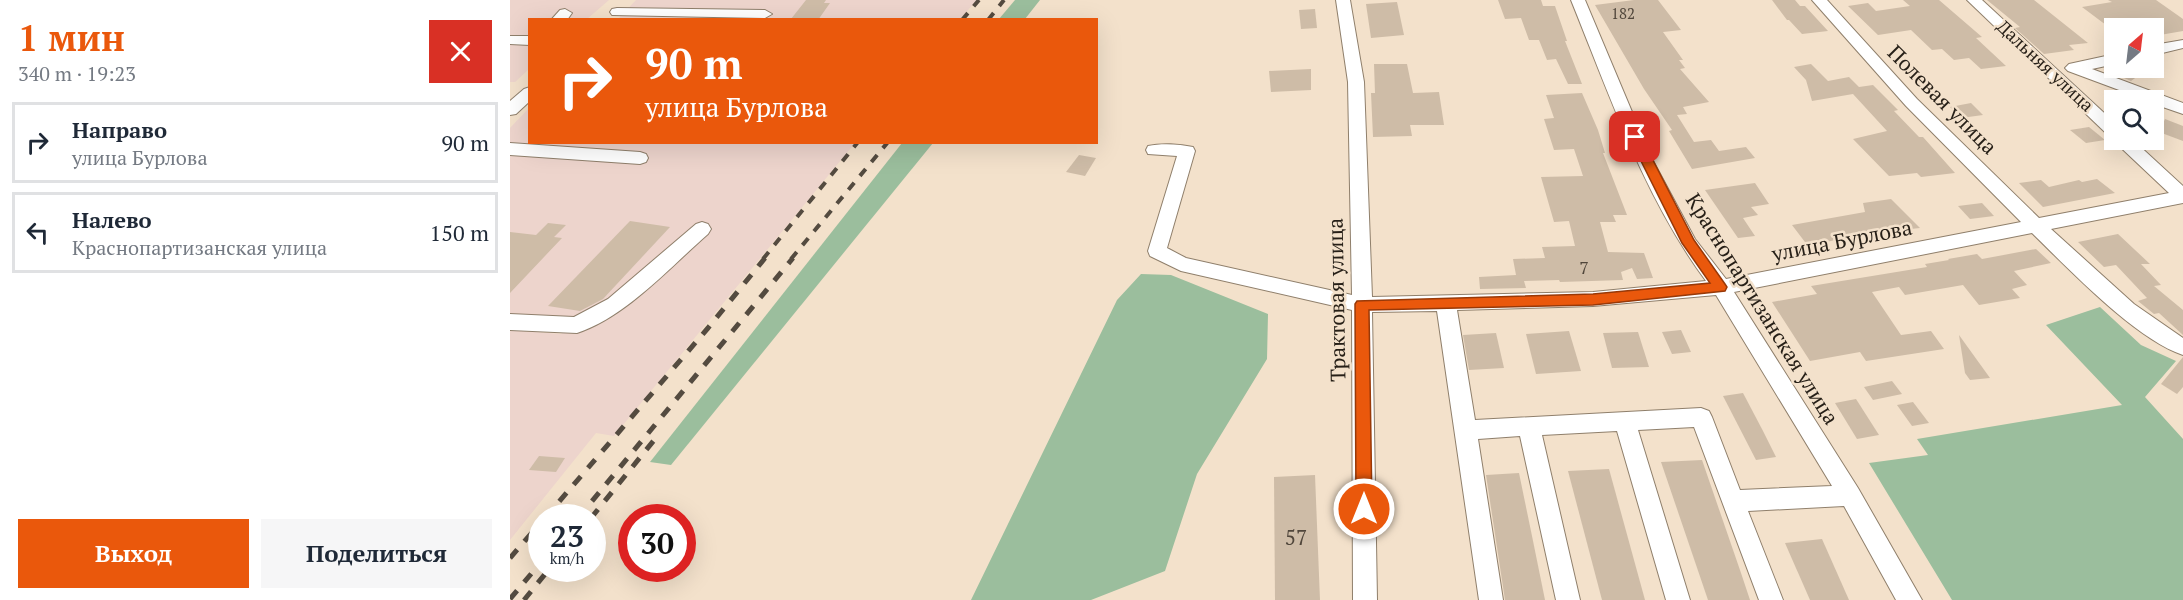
<!DOCTYPE html>
<html lang="ru">
<meta charset="utf-8">
<style>
:root{--surface:#fff;--page:#f6f6f7;--text:#1f2937;--muted:#747a83;--line:#e0e1e3;--accent:#ea580c}
body{margin:0;font-family:"PT Serif",serif;background:var(--page);color:var(--text);height:100vh;display:flex;flex-direction:column;font-size:22px;white-space:nowrap}
*{box-sizing:border-box;margin:0}
p{font-size:20px;color:var(--muted)}
.icon{flex:none;width:33px;height:33px;fill:none;stroke:currentColor;stroke-width:2;stroke-linecap:round;stroke-linejoin:round}
.map{position:relative;flex:1;overflow:hidden}
.side{display:flex;flex-direction:column;background:var(--surface);width:510px}
.side>*{flex:none}
.top-card{position:absolute;left:18px;top:18px;width:570px;height:126px;border-radius:0px;box-shadow:0 6px 24px #0002;background:#ea580c;color:#fff;overflow:hidden}
.needle{width:39px;rotate:28deg}
.tools{position:absolute;left:1594px;top:18px;display:grid;gap:12px}
.tools a{display:grid;place-items:center;width:60px;height:60px;border-radius:0px;background:var(--surface);box-shadow:0 6px 24px #0002;font-size:30px}
.speed{position:absolute;left:18px;top:504px;display:flex;gap:12px;font-size:30px;font-weight:700;text-align:center}
.speed>*{display:grid;place-content:center;width:78px;height:78px;border-radius:50%;background:var(--surface);box-shadow:0 6px 24px #0002;line-height:1}
.speed small{font-size:15px;font-weight:400}
.speed .limit{border:9px solid #d22;background:#fff;color:#111}
.pin{position:absolute;display:grid;place-items:center;width:51px;height:51px;color:#fff;margin:-26px;border-radius:12px;box-shadow:0 3px 9px #0006}
.me{position:absolute;width:66px;margin:-33px;rotate:0deg;stroke-linejoin:round;filter:drop-shadow(0 0 4px #0008)}
.turn{display:flex;align-items:center;gap:21px;height:126px;padding:0 18px;font-size:27px}
.turn .icon{width:78px;height:78px;stroke-width:2.5}
.turn b{display:block;font-size:42px;line-height:51px}
.round{display:grid;place-items:center;flex:none;width:63px;height:63px;border-radius:0px;background:var(--page)}
.overview{display:flex;align-items:center;justify-content:space-between;height:102px;padding:0 18px}
h1{font-size:36px;font-weight:800;line-height:45px;color:var(--accent)}
.action{display:flex;gap:12px;margin-top:auto;padding:12px 18px}
.action a{flex:1;height:69px;border-radius:0px;background:var(--accent);color:#fff;font-size:24px;font-weight:800;line-height:69px;text-align:center}
.action a+a{background:var(--page);color:var(--text)}
ul{padding:0;list-style:none}
li{display:flex;align-items:center;gap:18px;height:81px;margin:0 12px 9px;padding:0 6px;border:3px solid var(--line);border-radius:0px}
li div{flex:1}
li b{display:block;font-size:22px}
li em{font-style:normal}
main{display:flex;flex:1;min-height:0}
.map>svg:first-child{display:block}
.industrial{fill:#edd4cc}
.green{fill:#9bbe9d}
.building{fill:#cebca7}
.lines{fill:none;stroke-linecap:round;stroke-linejoin:round}
.minor-casing{stroke:#8f7f6b;stroke-width:2}
.minor{fill:#fff;fill-rule:evenodd}
.rail-far1{stroke:#544b40;stroke-width:4;stroke-dasharray:9 9;stroke-linecap:butt}
.rail{stroke:#544b40;stroke-width:5;stroke-dasharray:11 11;stroke-linecap:butt}
.route{fill:#ea580c;stroke:#983908;stroke-width:1.5}
.labels{text-anchor:middle;stroke-width:5;stroke-linejoin:round;paint-order:stroke}
.far-number-label{font-size:15px;fill:#50463b}
.far-street-label{font-size:18px;fill:#261f17;stroke:#f3e1cb}
.number-label{font-size:18px;fill:#50463b}
.street-label{font-size:21px;fill:#261f17;stroke:#f3e1cb}
.near-number-label{font-size:21px;fill:#50463b}
</style>
<main>
<section class="side">
<div class="overview"><div><h1>1 мин</h1><p>340 m · 19:23</p></div><a class="round" style="background:#d93025;color:#fff"><svg class="icon" aria-label="close" viewBox="0 0 24 24"><path d="M6 6l12 12M18 6L6 18"/></svg></a></div>
<ul>
<li><svg class="icon" aria-label="right" viewBox="0 0 24 24"><path d="M7 20v-9h11M14 6l5 5-5 5"/></svg><div><b>Направо</b><p>улица Бурлова</p></div><em>90 m</em></li>
<li><svg class="icon" aria-label="left" viewBox="0 0 24 24"><path d="M17 20v-9H6M10 6l-5 5 5 5"/></svg><div><b>Налево</b><p>Краснопартизанская улица</p></div><em>150 m</em></li>
</ul>
<div class="action"><a>Выход</a><a>Поделиться</a></div>
</section>
<div class="map">
<svg width="1673" height="600" viewBox="0 0 1673 600">
<rect width="100%" height="100%" fill="#f3e1cb"/>
<g class="industrial">
<path d="M0,0H99L77,19L20,20L19,69L5,82H0Z"/>
<path d="M126,0H467L450,19L107,20Z"/>
<path d="M19,108L20,142L345,143L104,436L86,433L0,540V330L51,334L63,321L0,314V128Z"/>
</g>
<g class="green">
<path d="M505,0H530L515,19H489Z"/>
<path d="M392,143H423L161,465L140,462Z"/>
<path d="M631,274L661,275L758,314L757,359L687,474L655,571L581,600H461L607,300Z"/>
<path d="M1590,307L1631,345L1666,361L1635,397L1673,439V600H1442L1359,463L1418,455L1407,439L1612,405L1536,325Z"/>
</g>
<g class="building">
<path d="M296,0H316L314,3H320L308,20L281,19Z"/>
<path d="M988,0H1031L1033,6H1045L1057,41H1055L1072,84H1058L1046,59L1037,60L1029,40H1019L1011,18L995,19Z"/>
<path d="M1124,0H1148L1171,30L1153,32L1173,60H1169L1175,68L1170,69L1199,102L1173,107L1177,114L1167,115L1184,142L1201,140L1209,151L1236,147L1245,158L1182,169L1159,131L1162,130L1134,89L1085,5Z"/>
<path d="M1262,0H1285L1290,6H1295L1318,31L1292,34L1279,20H1277Z"/>
<path d="M1393,0H1429L1472,37L1466,38L1496,66L1471,69L1459,58L1444,60L1432,49L1422,50L1401,30L1368,35L1338,6L1358,3L1366,11L1400,6Z"/>
<path d="M1477,0H1524L1578,43L1559,45L1564,50L1534,54L1505,28L1510,27Z"/>
<path d="M1598,0H1646L1673,19V31L1644,36V28H1600L1572,7L1602,2Z"/>
<path d="M887,2L894,35L861,38L856,4Z"/>
<path d="M805,9L807,28L791,29L789,10Z"/>
<path d="M864,64H897L903,93L929,92L934,125H900L902,136L863,137L861,93H865Z"/>
<path d="M1301,64L1318,81L1339,77L1349,87L1363,85L1388,110L1384,111L1409,137H1413L1445,173L1411,177L1407,173L1379,176L1343,139L1377,131L1343,94L1302,101L1296,80L1284,67Z"/>
<path d="M1605,68H1639L1621,81L1593,69Z"/>
<path d="M801,69V90L761,92L759,71Z"/>
<path d="M1072,93L1088,130L1095,153H1093L1117,215H1103L1106,222H1090L1098,252L1134,253L1143,278L1127,279L1122,268L1111,272L1113,280L1050,282L1049,280L1014,281L1016,288L970,289L969,277L1006,275L1003,259L1035,258L1032,247L1065,246L1059,221L1044,222L1031,177L1073,176L1064,149L1044,150L1034,119L1044,118L1036,95Z"/>
<path d="M1461,103L1473,115L1451,118L1440,107Z"/>
<path d="M1655,119L1673,126V141L1649,132Z"/>
<path d="M1579,127L1595,140L1576,143L1560,130Z"/>
<path d="M569,155L586,158L575,176L556,172Z"/>
<path d="M1587,179L1605,193L1533,207L1509,183L1531,180L1539,187L1569,180L1572,182Z"/>
<path d="M1245,183L1259,204L1241,207L1248,215L1233,218L1245,236L1228,238L1195,190Z"/>
<path d="M1381,199L1410,228L1353,234L1298,246L1282,225L1355,212L1353,203Z"/>
<path d="M1472,203L1484,216L1460,219L1448,206Z"/>
<path d="M120,221L160,227L93,299L70,311L38,306Z"/>
<path d="M38,223L56,225L44,237L52,238L0,293V232L26,235Z"/>
<path d="M1608,234L1640,264H1631L1651,285L1644,286L1673,310V335L1649,313L1644,314L1628,301L1637,298L1606,265L1594,267L1568,242Z"/>
<path d="M1526,249L1541,263L1504,271L1517,285L1502,289L1510,298L1469,305L1453,285L1395,295L1389,287L1362,292L1391,335L1421,331L1434,349L1356,361L1350,352L1300,361L1262,302L1307,294L1301,286L1417,267L1415,264L1439,260L1438,259L1467,254L1472,259Z"/>
<path d="M1171,330L1181,352L1162,354L1152,332Z"/>
<path d="M1059,331L1071,371L1026,374L1016,334Z"/>
<path d="M1128,332L1139,367L1102,368L1093,333Z"/>
<path d="M986,333L994,368L959,370L953,335Z"/>
<path d="M1449,335L1480,378L1460,380L1455,373Z"/>
<path d="M1673,357V387L1667,394L1651,384Z"/>
<path d="M1382,381L1392,394L1363,400L1354,387Z"/>
<path d="M1233,393L1253,431L1266,457L1246,460L1213,396Z"/>
<path d="M1346,399L1369,435L1347,439L1325,403Z"/>
<path d="M1403,402L1419,423L1402,426L1387,405Z"/>
<path d="M29,456L55,458L46,472L19,470Z"/>
<path d="M1192,460L1231,573L1240,600H1198L1151,462Z"/>
<path d="M1099,469L1135,600H1092L1058,471Z"/>
<path d="M1009,473L1022,536L1035,600H995L976,475Z"/>
<path d="M805,475L810,600H765L764,477Z"/>
<path d="M1312,539L1339,600H1300L1275,543Z"/>
</g>
<g class="lines">
<defs>
<g id="minor">
<path d="M826,0H840L854,82L862,297L1083,292L1196,281C1134,197 1100,96 1061,0H1075L1141,157L1185,239L1216,279L1511,222L1396,106L1302,0H1317L1407,99L1529,218L1659,193L1607,144L1605,140V139L1623,140L1673,186V203L1541,229L1624,304L1673,338V355C1625,339 1559,269 1522,233L1224,292L1348,488L1412,600H1386L1334,506L1238,511L1273,600H1249L1184,427L1128,430L1180,600H1156L1107,431L1032,435L1070,600H1046L1010,436L968,439L993,600H969L927,311L862,312L867,600H843L842,310L671,271L640,256L638,251L667,156L638,154L636,150L638,146C651,143 670,144 683,147L685,151L657,248L676,258L842,295L838,82ZM1206,295L1322,486L1230,490L1202,417L1199,411L1191,408L965,420L947,310L1083,306Z"/>
<path d="M1457,0H1472L1605,123V137L1599,136Z"/>
<path d="M107,8L255,10L262,14L255,18L102,15L100,12L102,9Z"/>
<path d="M55,9L62,13L57,20H41L50,10Z"/>
<path d="M0,36H20V45L0,44Z"/>
<path d="M1673,40V48L1644,55V45Z"/>
<path d="M1605,54V64L1582,69L1673,103V114L1644,104V100H1636L1558,71L1555,68L1559,64Z"/>
<path d="M20,87V101L6,114L0,115V101L14,89Z"/>
<path d="M0,143L130,152L136,154L138,158L136,162L130,164L0,155Z"/>
<path d="M192,222L198,224L201,229L198,234C160,267 116,317 67,333L0,330V314L64,317L98,299L186,224Z"/>
</g>
</defs>
<use href="#minor" class="minor-casing"/>
<use href="#minor" class="minor"/>
<g class="rail-far1">
<path d="M452,20L469,0"/>
<path d="M478,20L494,0"/>
<path d="M253,259L348,142"/>
<path d="M281,259L378,142"/>
</g>
<g class="rail">
<path d="M35,518L198,328L255,258"/>
<path d="M68,518L283,258"/>
<path d="M81,518L149,434"/>
<path d="M0,558L32,521"/>
<path d="M0,599L32,561"/>
<path d="M14,600L40,568"/>
</g>
</g>
<path class="route" d="M1125,133L1131,137L1184,240L1215,284L1217,287L1215,291L1083,305L859,310L862,509L860,514L854,516L849,514L846,509L845,304L847,301L1083,294L1200,283L1172,243L1119,137Z"/>
<g class="labels">
<g class="far-number-label">
<text x="1113" y="19">182</text>
</g>
<g class="far-street-label">
<text transform="translate(1535 66) rotate(43)" y="6">Дальняя улица</text>
</g>
<g class="number-label">
<text x="1074" y="274">7</text>
</g>
<g class="street-label">
<text transform="translate(1432 100) rotate(45)" y="7">Полевая улица</text>
<text transform="translate(1332 241) rotate(-11)" y="7">улица Бурлова</text>
<text transform="translate(827 300) rotate(-91)" y="7">Трактовая улица</text>
<text transform="translate(1252 309) rotate(58)" y="7">Краснопартизанская улица</text>
</g>
<g class="near-number-label">
<text x="786" y="545">57</text>
</g>
</g>
</svg>
<div class="tools">
<a><svg class="needle" viewBox="-14 -14 28 28"><path d="M0-13l5 13h-10z" fill="#e53935"/><path d="M0 13l5-13h-10z" fill="#747a83"/></svg></a>
<a><svg class="icon" aria-label="search" viewBox="0 0 24 24"><circle cx="10" cy="10" r="6"/><path d="M15 15l6 6"/></svg></a>
</div>
<div class="speed"><div>23<small>km/h</small></div><div class="limit">30</div></div>
<div class="pin" style="left:1125px;top:137px;background:#d93025"><svg class="icon" aria-label="arrive" viewBox="0 0 24 24"><path d="M6 21V4h12l-3 4 3 4H6"/></svg></div>
<svg class="me" style="left:854px;top:509px" viewBox="-20 -20 40 40"><circle r="17" fill="#ea580c" stroke="#fff" stroke-width="3"/><path d="M0-11L8 9 0 5-8 9z" fill="#fff"/></svg>
<div class="top-card">
<div class="turn"><svg class="icon" aria-label="right" viewBox="0 0 24 24"><path d="M7 20v-9h11M14 6l5 5-5 5"/></svg><div><b>90 m</b>улица Бурлова</div></div>
</div>
</div>
</main>
